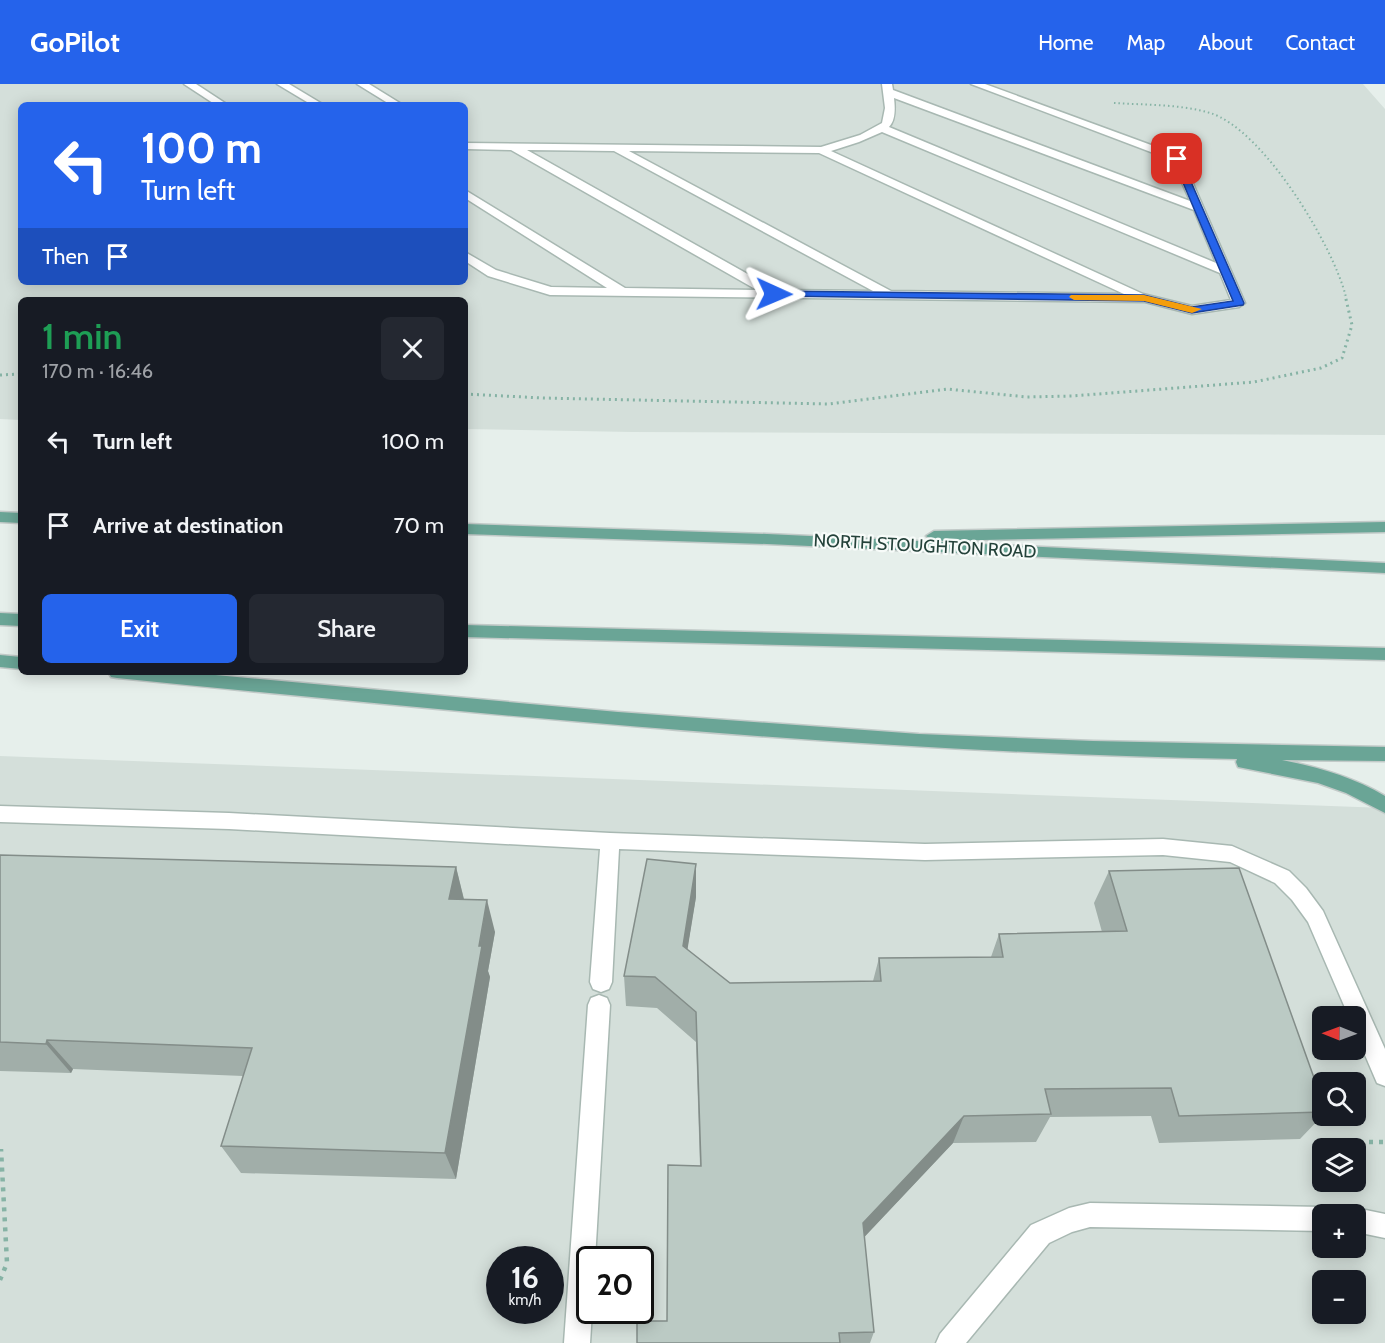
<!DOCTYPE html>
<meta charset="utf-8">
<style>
:root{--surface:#171b24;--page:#242831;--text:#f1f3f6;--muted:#9ea1a6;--accent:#2563eb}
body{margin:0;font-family:Cabin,sans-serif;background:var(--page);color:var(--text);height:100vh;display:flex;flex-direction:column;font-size:22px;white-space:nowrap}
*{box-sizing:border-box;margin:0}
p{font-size:20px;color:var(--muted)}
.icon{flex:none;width:33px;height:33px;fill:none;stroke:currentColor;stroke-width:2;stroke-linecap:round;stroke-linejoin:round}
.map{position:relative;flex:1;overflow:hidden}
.side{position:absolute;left:18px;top:213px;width:450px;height:378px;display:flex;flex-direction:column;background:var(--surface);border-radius:9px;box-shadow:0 3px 15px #0003}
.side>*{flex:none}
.guide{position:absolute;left:18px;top:18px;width:450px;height:183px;border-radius:9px;box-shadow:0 3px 15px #0003;background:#2563eb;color:#fff;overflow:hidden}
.needle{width:39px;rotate:271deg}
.controls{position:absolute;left:1312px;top:922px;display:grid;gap:12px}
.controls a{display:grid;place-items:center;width:54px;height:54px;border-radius:9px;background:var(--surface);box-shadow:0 3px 15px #0003;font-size:30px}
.speed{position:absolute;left:486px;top:1162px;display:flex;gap:12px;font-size:30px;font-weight:700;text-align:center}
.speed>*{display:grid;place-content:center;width:78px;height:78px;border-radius:50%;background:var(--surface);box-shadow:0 3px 15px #0003;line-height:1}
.speed small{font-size:15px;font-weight:400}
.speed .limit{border:3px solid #111;border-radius:9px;background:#fff;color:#111}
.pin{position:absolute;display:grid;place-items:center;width:51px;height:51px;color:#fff;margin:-26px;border-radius:12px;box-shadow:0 3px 9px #0006}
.me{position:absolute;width:66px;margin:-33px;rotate:91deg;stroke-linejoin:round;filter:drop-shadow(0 0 4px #0008)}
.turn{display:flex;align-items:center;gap:21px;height:126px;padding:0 24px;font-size:27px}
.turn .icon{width:78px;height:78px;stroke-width:2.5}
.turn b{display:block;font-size:42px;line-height:51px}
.then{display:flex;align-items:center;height:57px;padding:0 24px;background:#0003;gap:12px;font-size:22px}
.round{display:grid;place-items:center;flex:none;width:63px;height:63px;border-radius:9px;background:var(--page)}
.overview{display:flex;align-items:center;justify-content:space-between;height:102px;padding:0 24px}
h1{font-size:36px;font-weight:600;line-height:45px;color:#1e9e55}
.cta{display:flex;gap:12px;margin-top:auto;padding:12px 24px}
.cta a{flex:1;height:69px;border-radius:9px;background:var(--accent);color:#fff;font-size:24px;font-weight:600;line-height:69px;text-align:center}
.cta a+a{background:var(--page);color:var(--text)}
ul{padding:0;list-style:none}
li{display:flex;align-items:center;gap:18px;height:84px;padding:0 24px}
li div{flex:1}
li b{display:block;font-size:22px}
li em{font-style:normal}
header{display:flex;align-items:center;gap:36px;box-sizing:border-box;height:84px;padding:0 30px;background:var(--accent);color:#fff}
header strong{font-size:28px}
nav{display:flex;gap:33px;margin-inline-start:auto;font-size:21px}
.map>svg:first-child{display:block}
.built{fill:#d4dfda;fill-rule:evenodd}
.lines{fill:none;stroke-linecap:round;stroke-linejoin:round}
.service-casing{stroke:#a8b8b2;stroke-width:3}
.primary-casing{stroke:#c2cac8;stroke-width:3}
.path-far2{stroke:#86b3a5;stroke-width:2;stroke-dasharray:1.5 3;stroke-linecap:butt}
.path-far1{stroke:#86b3a5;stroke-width:3;stroke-dasharray:2 4;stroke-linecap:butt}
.path{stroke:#86b3a5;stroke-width:4.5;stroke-dasharray:4 6;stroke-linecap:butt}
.service{fill:#fff;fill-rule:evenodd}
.primary{fill:#6aa596;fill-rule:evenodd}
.wall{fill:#a1aea9}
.shaded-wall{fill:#838d89}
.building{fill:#bbcac4;stroke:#838d89;stroke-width:1.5}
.route{fill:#2563eb;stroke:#184099;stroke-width:1.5}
.slow{fill:#f59e0b}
.labels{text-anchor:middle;stroke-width:4.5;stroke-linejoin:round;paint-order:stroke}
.street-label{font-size:18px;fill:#24423a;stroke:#f7fbf9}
</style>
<header>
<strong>GoPilot</strong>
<nav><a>Home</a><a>Map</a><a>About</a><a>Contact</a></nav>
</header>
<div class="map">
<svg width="1385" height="1259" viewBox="0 0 1385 1259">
<rect width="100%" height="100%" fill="#e6efeb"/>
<g class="built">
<path d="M0,0H1363L1385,25V351L632,348L465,345V216H21V336L0,335ZM21,21H465V198H21Z"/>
<path d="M0,672L1385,724V1259H0ZM1323,933H1356V966H1323ZM1323,999H1356V1032H1323ZM1323,1065H1356V1098H1323ZM1323,1131H1356V1164H1323ZM500,1176H550V1227H500ZM590,1176H640V1227H590ZM1323,1197H1356V1230H1323Z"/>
</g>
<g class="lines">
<defs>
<g id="service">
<path d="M184,0H196L228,21H216Z"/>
<path d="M277,0H289L324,21H312Z"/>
<path d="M357,0H369L403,21H391Z"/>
<path d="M882,0H892L893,6L1190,117L1172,76L971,0H985L1181,72L1245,219L1239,223L1192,230L1145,218L550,211L488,192L465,177V168L496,186L551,203L607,204L465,114V106L625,204L757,206L511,66L465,65V59L821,63L860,51L882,39L885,24ZM894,14L1194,126L1216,179L889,43C896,36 895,23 894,14ZM882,48L1220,189L1231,216L1192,222L1143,210L831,67L859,58ZM527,66L614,67L873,207L776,206ZM629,67L819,69L1124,210L891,207Z"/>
<path d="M0,722L229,729L610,749L925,760L1163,755L1232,762L1289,787L1306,804L1323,827L1385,965V1002L1377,999L1356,950V933H1349L1308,838L1292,816L1275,799L1230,778L1163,771L925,776L619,765L612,898L609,905L601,908L593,905L590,898L600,765L229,745L0,738Z"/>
<path d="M599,911L607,914L610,921L595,1176H590V1227H592L590,1259H564L588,921L591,914Z"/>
<path d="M1090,1119L1323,1123L1332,1126L1334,1131H1323V1147L1090,1143L1072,1148L1049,1159L966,1259H936L940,1250L1031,1141L1069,1124Z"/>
<path d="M1356,1124L1385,1130V1154L1356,1148V1131H1346L1347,1127Z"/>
</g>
<g id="primary">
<path d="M0,428L21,429V439L0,438Z"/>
<path d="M1385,438V448L934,457L926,452L934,447Z"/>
<path d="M465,440L767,450L1385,479V489L767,460L465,450Z"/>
<path d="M0,529L21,530V542L0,541Z"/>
<path d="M465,541L1385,564V576L465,553Z"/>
<path d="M0,571L21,573V585L0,583Z"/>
<path d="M108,588H183L618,628L919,650L1093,657L1385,663V677L1282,676C1318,683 1353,693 1385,712V729L1346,709L1318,699L1238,683L1236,678L1237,675C862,668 490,631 117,594L111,593Z"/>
</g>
</defs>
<use href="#service" class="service-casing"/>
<use href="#primary" class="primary-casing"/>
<path class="path-far2" d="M1114,19C1145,21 1180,20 1210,29C1263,45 1333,161 1346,213"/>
<g class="path-far1">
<path d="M0,291L21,290"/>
<path d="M465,310L543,314L828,320L947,305L1027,313L1072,312L1254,298L1321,284L1342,274L1352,241L1345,211"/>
</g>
<g class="path">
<path d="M1329,1058H1385"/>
<path d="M0,1196L7,1179L1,1065"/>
</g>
<use href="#service" class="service"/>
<use href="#primary" class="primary"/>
</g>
<g class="wall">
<path d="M0,771L456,783L464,815L495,848L488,887L490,893L456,1095L241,1089L221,1062L243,992L73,985L71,989L0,987Z"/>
<path d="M696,780V813L687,866L730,899L873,897L879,874L991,873L999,850L1102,848L1094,819L1109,787L1323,1019V1031L1300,1055L1159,1059L1151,1032L1050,1033L1036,1058L953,1059L864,1153L874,1248L870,1259H637L667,1237L700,1082L696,958L657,924L626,922L624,892Z"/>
</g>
<g class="shaded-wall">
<path d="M696,780V813L683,893V862Z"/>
<path d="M456,783L464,816L449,815Z"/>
<path d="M487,816L495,848L488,887L490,893L456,1095L445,1069Z"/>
<path d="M47,956L73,985L71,989L46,960Z"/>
<path d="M964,1032L953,1059L855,1163L863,1139Z"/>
</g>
<g class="building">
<path d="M0,771L456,783L449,815L487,816L479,862H482L445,1069L221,1062L252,964L47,956L46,960L0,958Z"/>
<path d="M647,775L696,780L683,862L730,899L881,897L879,874L1003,873L999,850L1127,847L1109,787L1239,784L1323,1019V1028L1179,1032L1171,1004L1045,1005L1051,1030L964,1032L863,1139L874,1248L839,1249L840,1259H637V1237H667L668,1081L701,1082L696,928L655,893L624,892Z"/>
</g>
<path class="route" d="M1177,72L1181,75L1244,219L1243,221L1192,229L1144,217L774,212L769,210L774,207L1144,211L1192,223L1233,217L1173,75Z"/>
<path class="slow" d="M1071,211H1144L1202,225L1192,229L1144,217L1074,216L1069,213Z"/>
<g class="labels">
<g class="street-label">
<text transform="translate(925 462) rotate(3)" y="6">NORTH STOUGHTON ROAD</text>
</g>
</g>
</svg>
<div class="controls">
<a><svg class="needle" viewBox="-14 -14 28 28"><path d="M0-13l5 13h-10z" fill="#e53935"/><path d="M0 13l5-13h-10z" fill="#9ea1a6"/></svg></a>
<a><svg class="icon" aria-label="search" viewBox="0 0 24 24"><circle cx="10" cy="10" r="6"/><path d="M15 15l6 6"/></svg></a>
<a><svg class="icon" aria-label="layers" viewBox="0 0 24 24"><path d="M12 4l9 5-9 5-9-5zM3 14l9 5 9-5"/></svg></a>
<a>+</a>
<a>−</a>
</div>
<div class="speed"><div>16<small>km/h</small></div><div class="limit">20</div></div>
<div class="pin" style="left:1177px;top:75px;background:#d93025"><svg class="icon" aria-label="arrive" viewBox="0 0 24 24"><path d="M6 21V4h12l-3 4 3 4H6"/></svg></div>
<svg class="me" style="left:774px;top:210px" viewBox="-20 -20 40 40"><path d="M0-17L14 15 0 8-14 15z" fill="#2563eb" stroke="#fff" stroke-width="4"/></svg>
<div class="guide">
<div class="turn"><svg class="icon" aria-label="left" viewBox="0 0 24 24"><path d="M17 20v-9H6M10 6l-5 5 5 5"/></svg><div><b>100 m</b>Turn left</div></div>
<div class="then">Then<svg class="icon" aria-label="arrive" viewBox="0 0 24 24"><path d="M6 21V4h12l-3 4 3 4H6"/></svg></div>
</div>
<section class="side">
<div class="overview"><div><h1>1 min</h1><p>170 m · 16:46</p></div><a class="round"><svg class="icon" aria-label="close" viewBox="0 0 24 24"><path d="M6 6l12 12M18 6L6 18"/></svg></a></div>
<ul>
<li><svg class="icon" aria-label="left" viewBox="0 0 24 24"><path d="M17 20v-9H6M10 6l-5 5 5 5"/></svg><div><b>Turn left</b></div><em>100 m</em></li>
<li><svg class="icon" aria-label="arrive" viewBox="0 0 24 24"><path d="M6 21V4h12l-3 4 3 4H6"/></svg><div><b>Arrive at destination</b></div><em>70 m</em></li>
</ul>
<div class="cta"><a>Exit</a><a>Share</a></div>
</section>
</div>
